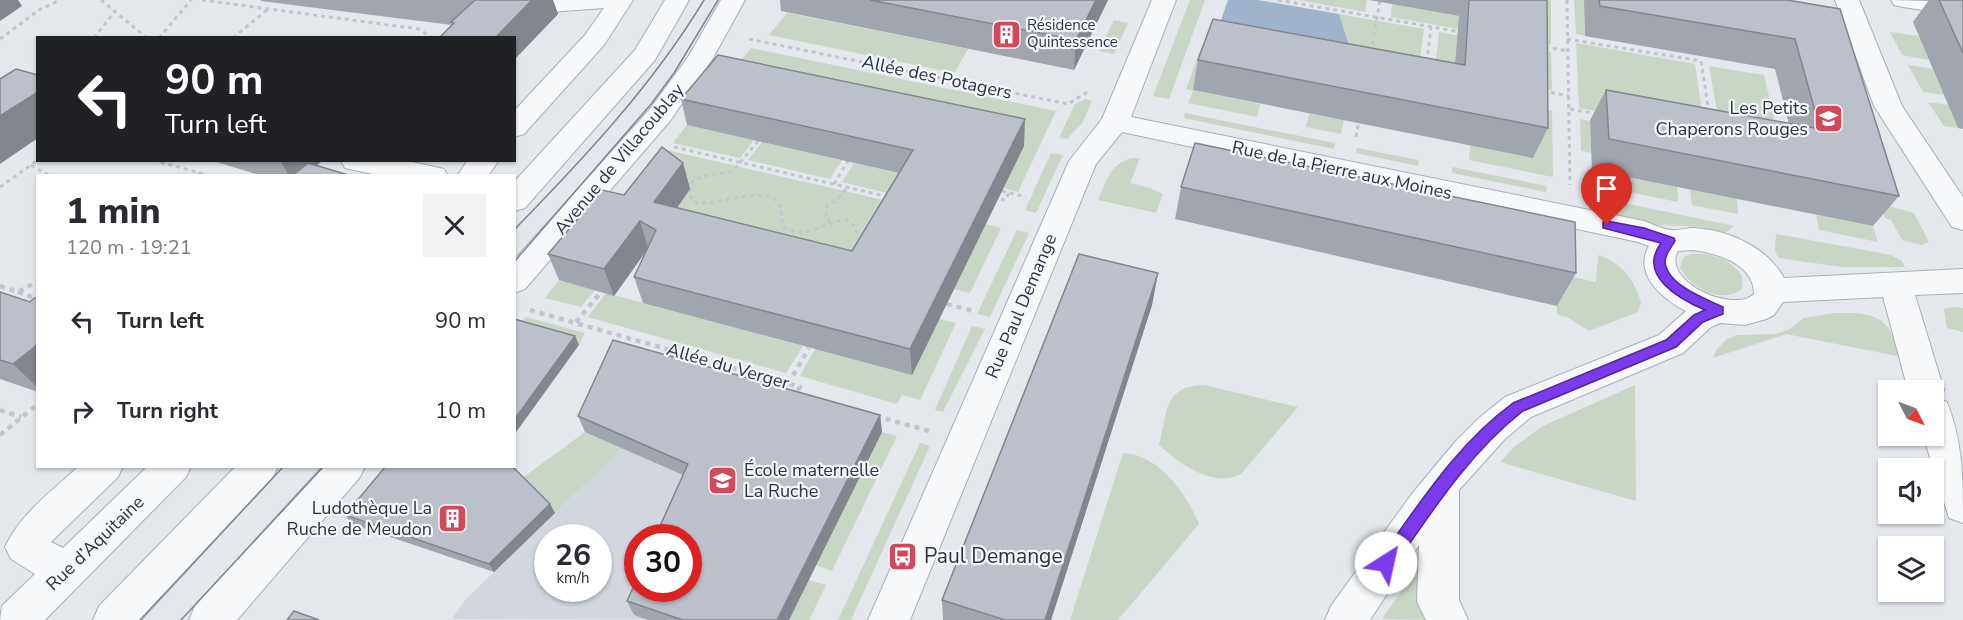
<!DOCTYPE html>
<meta charset="utf-8">
<style>
:root{--surface:#fff;--page:#f2f2f3;--text:#2b2b33;--muted:#7c7c81}
body{margin:0;font-family:"Nunito Sans",sans-serif;background:var(--page);color:var(--text);height:100vh;display:flex;flex-direction:column;font-size:22px;white-space:nowrap}
*{box-sizing:border-box;margin:0}
p{font-size:20px;color:var(--muted)}
.icon{flex:none;width:33px;height:33px;fill:none;stroke:currentColor;stroke-width:2;stroke-linecap:round;stroke-linejoin:round}
.map{position:relative;flex:1;overflow:hidden}
.panel{position:absolute;left:36px;top:174px;width:480px;height:294px;display:flex;flex-direction:column;background:var(--surface);border-radius:0px;box-shadow:0 2px 4px #0004}
.panel>*{flex:none}
.hud{position:absolute;left:36px;top:36px;width:480px;height:126px;border-radius:0px;box-shadow:0 2px 4px #0004;background:#202124;color:#fff;overflow:hidden}
.needle{width:39px;rotate:132deg}
.fabs{position:absolute;left:1878px;top:380px;display:grid;gap:12px}
.fabs a{display:grid;place-items:center;width:66px;height:66px;border-radius:0px;background:var(--surface);box-shadow:0 2px 4px #0004;font-size:30px}
.speed{position:absolute;left:534px;top:524px;display:flex;gap:12px;font-size:30px;font-weight:700;text-align:center}
.speed>*{display:grid;place-content:center;width:78px;height:78px;border-radius:50%;background:var(--surface);box-shadow:0 2px 4px #0004;line-height:1}
.speed small{font-size:15px;font-weight:400}
.speed .limit{border:9px solid #d22;background:#fff;color:#111}
.pin{position:absolute;display:grid;place-items:center;width:51px;height:51px;color:#fff;margin:-62px -26px;border-radius:50% 50% 50% 0;rotate:-45deg;box-shadow:0 0 6px #0007}
.pin .icon{rotate:45deg}
.me{position:absolute;width:66px;margin:-33px;rotate:35deg;stroke-linejoin:round;filter:drop-shadow(0 0 4px #0008)}
.turn{display:flex;align-items:center;gap:21px;height:126px;padding:0 30px;font-size:27px}
.turn .icon{width:78px;height:78px;stroke-width:2.5}
.turn b{display:block;font-size:42px;line-height:51px}
.round{display:grid;place-items:center;flex:none;width:63px;height:63px;border-radius:0px;background:var(--page)}
.headline{display:flex;align-items:center;justify-content:space-between;height:102px;padding:0 30px}
h1{font-size:36px;font-weight:800;line-height:45px}
ul{padding:0;list-style:none}
li{display:flex;align-items:center;gap:18px;height:90px;padding:0 30px}
li div{flex:1}
li b{display:block;font-size:22px}
li em{font-style:normal}
.map>svg:first-child{display:block}
.built{fill:#d2d6de;fill-rule:evenodd}
.green{fill:#c9d6c5}
.water{fill:#9fb4cc}
.lines{fill:none;stroke-linecap:round;stroke-linejoin:round}
.minor-casing{stroke:#a9aeb7;stroke-width:2}
.path-far1{stroke:#c2c5cb;stroke-width:3;stroke-dasharray:4 4;stroke-linecap:butt}
.path{stroke:#c2c5cb;stroke-width:4.5;stroke-dasharray:5 5;stroke-linecap:butt}
.minor{fill:#f7f8fa;fill-rule:evenodd}
.tram{stroke:#7d8696;stroke-width:1.5}
.wall{fill:#a1a5ae}
.shaded-wall{fill:#83868d}
.building{fill:#bbc0ca;stroke:#83868d;stroke-width:1.5}
.route{fill:#7c3aed;stroke:#51269a;stroke-width:1.5}
.labels{text-anchor:middle;stroke-width:4.5;stroke-linejoin:round;paint-order:stroke}
.far-poi-label{font-size:15px;fill:#2b3445;stroke:#f4f6f9;text-anchor:start}
.street-label{font-size:18px;fill:#2b3445;stroke:#f4f6f9}
.poi-label{font-size:18px;fill:#2b3445;stroke:#f4f6f9;text-anchor:end}
.near-poi-label{font-size:21px;fill:#2b3445;stroke:#f4f6f9;text-anchor:start}
</style>
<div class="map">
<svg width="1963" height="620" viewBox="0 0 1963 620">
<rect width="100%" height="100%" fill="#e4e7ec"/>
<path class="built" d="M619,357L882,432L789,620L452,619L465,600L622,449L585,432ZM548,537H598V588H548ZM638,537H688V588H638Z"/>
<g class="green">
<path d="M1190,0H1205L1169,99L1153,96Z"/>
<path d="M1298,0H1367L1365,12Z"/>
<path d="M1532,0H1551V45L1391,17L1392,4L1532,29Z"/>
<path d="M1574,0H1584L1585,36L1576,34Z"/>
<path d="M787,13L968,49L954,73L769,35Z"/>
<path d="M1339,14L1424,29L1419,65L1349,45Z"/>
<path d="M1114,20L1128,23L1114,54L1099,51Z"/>
<path d="M1439,32L1551,52L1552,90L1533,87L1457,42L1455,72L1435,68Z"/>
<path d="M1890,32L1919,36L1929,60L1902,55Z"/>
<path d="M1576,43L1695,64L1705,131L1579,108Z"/>
<path d="M751,48L1056,111L1018,192L1003,188L727,77Z"/>
<path d="M1201,48L1208,49L1193,90L1260,104L1257,117L1188,103L1193,91L1186,89Z"/>
<path d="M1908,65L1933,69L1944,95L1923,92Z"/>
<path d="M1709,66L1764,75L1780,145L1721,134Z"/>
<path d="M1086,99L1092,101L1083,122L1067,139L1059,138L1075,104Z"/>
<path d="M1928,102L1948,105L1958,128L1944,126Z"/>
<path d="M1533,107L1552,111L1553,177L1469,160L1470,146Z"/>
<path d="M1185,113L1335,143L1334,149L1184,118Z"/>
<path d="M1309,114L1344,120L1341,134L1306,127Z"/>
<path d="M1580,119L1590,121L1592,153L1581,151Z"/>
<path d="M687,125L754,140L740,158L673,143Z"/>
<path d="M762,142L842,160L830,179L748,160Z"/>
<path d="M1357,148L1419,160L1418,166L1356,153Z"/>
<path d="M667,150L888,201L848,268L613,215Z"/>
<path d="M1051,153L1063,155L1036,213L1025,210Z"/>
<path d="M1133,158H1140L1130,183L1150,188L1163,194L1156,213L1098,200C1107,180 1110,163 1133,158Z"/>
<path d="M854,163L907,175L895,195L842,182Z"/>
<path d="M1452,167L1547,186L1546,192L1452,173Z"/>
<path d="M1592,170L1677,187L1678,202L1594,185Z"/>
<path d="M1690,190L1737,199L1738,214L1692,205Z"/>
<path d="M1610,200L1734,226L1724,234L1701,227L1659,225L1611,215Z"/>
<path d="M1881,204L1914,213L1929,242L1922,245L1902,240L1891,220L1885,218Z"/>
<path d="M1816,215L1873,226L1878,242L1819,230Z"/>
<path d="M986,224L1001,228L970,293L954,289Z"/>
<path d="M1017,230L1029,233L990,317L977,314Z"/>
<path d="M1776,234L1891,255L1902,261L1905,267H1842L1778,258L1775,250Z"/>
<path d="M1691,254C1711,252 1731,259 1742,276V289C1722,305 1691,288 1680,268L1684,257Z"/>
<path d="M1598,255C1621,262 1634,279 1641,302L1638,312L1589,331L1567,317L1557,315V295L1564,296V275L1596,282Z"/>
<path d="M559,280L595,290L581,307L545,298Z"/>
<path d="M606,293L803,346L786,373L588,317Z"/>
<path d="M1955,307L1963,308V332L1947,328L1944,309Z"/>
<path d="M1835,313C1858,313 1883,311 1893,337C1895,344 1898,349 1897,356L1786,334L1713,358L1716,350L1727,339L1738,335L1776,334L1790,329L1804,318Z"/>
<path d="M526,317L585,333L579,345L516,327Z"/>
<path d="M939,319L956,323L920,400L902,395L897,404L800,376L815,349Z"/>
<path d="M972,326L985,329L943,412L935,410Z"/>
<path d="M1204,385L1298,407L1241,474C1214,489 1178,463 1159,445C1168,412 1163,386 1204,385Z"/>
<path d="M1635,385L1636,501L1500,462L1515,446L1543,426Z"/>
<path d="M585,432L623,448L555,513L521,479Z"/>
<path d="M882,432L897,436L832,571L816,565Z"/>
<path d="M920,443L930,446L851,620H838Z"/>
<path d="M1123,453C1158,454 1187,494 1199,524L1118,620H1070Z"/>
<path d="M1417,569L1422,572L1419,601L1425,620L1382,619Z"/>
<path d="M809,580L826,585L809,620H789Z"/>
</g>
<path class="water" d="M1228,0H1258L1339,14L1349,45L1218,28Z"/>
<g class="lines">
<defs>
<g id="minor">
<path d="M516,0H633L604,45L524,134L514,137V111L585,35L604,8L509,15L500,13L497,8L500,3Z"/>
<path d="M665,0H689L655,60L525,208L514,211V182L635,50Z"/>
<path d="M721,0H745L713,58L670,121L525,289L514,293V260L650,109L688,57Z"/>
<path d="M1152,0H1176L1131,117L1644,221C1652,224 1662,229 1671,230C1678,231 1686,228 1694,228C1729,230 1767,247 1784,278L1963,269V293L1915,295L1944,390L1939,399L1947,402C1963,442 1963,479 1963,523L1949,518L1923,435H1934V390H1908L1883,297L1783,302L1774,315L1766,319L1745,325L1720,323L1711,327L1683,353L1531,417L1505,439L1459,490V600L1468,620H1426L1417,602L1419,545L1370,620H1325L1331,606L1411,495L1455,442L1479,418L1505,397L1659,335L1686,311C1662,299 1633,274 1649,246L1638,242L1122,132L1096,164L910,620H868L1069,161L1102,119ZM1693,250C1717,253 1754,264 1754,294C1733,314 1661,281 1678,251Z"/>
<path d="M1835,0H1859L1902,106L1963,197V230L1952,227L1874,106Z"/>
<path d="M1891,0L1963,2V16L1903,7L1894,5Z"/>
<path d="M403,160L444,169L448,176H381L345,168L341,161Z"/>
<path d="M468,160H499L488,176H457Z"/>
<path d="M79,466H123L118,477L51,542L63,548L148,466H191L186,477L45,620H0L2,606L35,574L11,559L5,547C21,513 52,491 79,466Z"/>
<path d="M236,466H278L273,477L141,620H93L99,606Z"/>
<path d="M323,466H365L360,477L237,620H189L195,606Z"/>
</g>
</defs>
<use href="#minor" class="minor-casing"/>
<g class="path-far1">
<path d="M101,0L147,38"/>
<path d="M202,0L419,29L432,38"/>
<path d="M1278,0L1461,32"/>
<path d="M1567,0L1570,185"/>
<path d="M94,38L115,11"/>
<path d="M159,38L191,0"/>
<path d="M233,38L268,9"/>
<path d="M0,39L39,10L60,0"/>
<path d="M749,39L1068,104L1086,93L1090,94"/>
<path d="M1567,39L1701,61L1709,113"/>
<path d="M1545,47L1568,51"/>
<path d="M1371,52L1380,0"/>
<path d="M1427,62L1431,27"/>
<path d="M1543,91L1569,96"/>
<path d="M1570,109L1598,114"/>
<path d="M1356,137L1359,120"/>
<path d="M758,141L733,171L701,177L691,183L689,193L694,202C718,208 765,182 779,204C783,210 781,220 783,227C807,241 823,221 847,220L854,226L861,241"/>
<path d="M674,147L889,197"/>
<path d="M153,160L200,173L197,176"/>
<path d="M31,165L50,176"/>
<path d="M200,173L208,176"/>
<path d="M834,184L848,161"/>
<path d="M0,187L38,160"/>
<path d="M1002,191L1026,197"/>
<path d="M993,198L1005,200L1009,193"/>
<path d="M830,223L826,216V207L838,199L847,188"/>
</g>
<g class="path">
<path d="M0,286L18,292L38,281"/>
<path d="M18,292L38,299"/>
<path d="M947,304L973,311"/>
<path d="M530,310L800,387L796,394"/>
<path d="M576,322L601,292"/>
<path d="M788,384L809,348"/>
<path d="M0,410L21,417"/>
<path d="M876,416L929,431"/>
<path d="M0,435L38,404"/>
</g>
<use href="#minor" class="minor"/>
<g class="tram">
<path d="M514,230C584,158 652,86 704,0"/>
<path d="M514,262L652,103L674,73L718,0"/>
<path d="M140,620L284,466"/>
<path d="M181,620L324,466"/>
</g>
</g>
<g class="wall">
<path d="M261,0H553L558,14L514,60V38L452,25L261,1Z"/>
<path d="M780,0H1108L1074,70L781,11Z"/>
<path d="M1369,0H1547L1548,128L1533,158L1193,90L1198,60L1455,64L1459,16Z"/>
<path d="M1584,0H1787L1899,196L1873,226L1592,170L1590,120L1606,90L1789,124L1775,69L1585,36Z"/>
<path d="M1929,0H1963V129L1958,128L1913,22Z"/>
<path d="M681,99L1024,146L912,375L643,303L634,277L647,250L614,296L559,280L548,254L624,195L683,163L690,189L677,208L852,251L899,173L687,125Z"/>
<path d="M210,160H323L317,165L352,176H263Z"/>
<path d="M1181,187L1576,273L1557,306L1175,219Z"/>
<path d="M1158,273L1152,305L1051,620H943L942,600Z"/>
<path d="M0,292L30,302L38,299V392L0,379Z"/>
<path d="M880,415L882,432L789,620H648L634,615L627,601L683,475L585,432L578,416Z"/>
<path d="M550,504L555,513L494,572L352,524L345,515Z"/>
</g>
<g class="shaded-wall">
<path d="M0,0H18L22,6L0,21Z"/>
<path d="M532,0H553L558,14L514,60V38H495Z"/>
<path d="M1096,0H1108L1074,70L1076,40Z"/>
<path d="M38,92V138L0,164V116Z"/>
<path d="M1025,119L1024,146L912,375L910,349Z"/>
<path d="M280,160H323L305,176H289Z"/>
<path d="M683,163L690,189L662,229L654,202Z"/>
<path d="M640,221L648,248L614,296L604,269Z"/>
<path d="M1158,273L1152,305L1051,620H1045Z"/>
<path d="M575,336L579,345L514,435V420Z"/>
<path d="M38,344V388L13,364Z"/>
<path d="M880,415L882,432L789,620H777Z"/>
<path d="M550,504L555,513L494,572L489,564Z"/>
</g>
<g class="building">
<path d="M475,0H532L495,38H439L454,23L451,22Z"/>
<path d="M870,0H1096L1076,40Z"/>
<path d="M1469,0H1547L1548,128L1198,60L1213,19L1465,65Z"/>
<path d="M1599,0H1787L1840,9L1899,196L1609,139L1606,90L1820,129L1795,39L1600,6Z"/>
<path d="M1939,0H1963V53Z"/>
<path d="M718,55L1025,119L910,349L634,277L656,230L640,221L604,269L548,254L602,190L624,195L662,147L683,163L654,202L852,251L913,150L681,99Z"/>
<path d="M16,69L38,75V92L0,116V79Z"/>
<path d="M1195,143L1575,222L1576,273L1181,187Z"/>
<path d="M308,163L352,176H292Z"/>
<path d="M1079,254L1158,273L1045,620H1005L942,600Z"/>
<path d="M0,292L30,302L34,298L38,299V344L13,364L0,360Z"/>
<path d="M514,319L575,336L514,420Z"/>
<path d="M613,340L880,415L777,620H683L627,601L638,577V588H688V537H655L688,464L578,416Z"/>
<path d="M386,466H512L550,504L489,564L345,515Z"/>
<path d="M294,611L319,620H287Z"/>
</g>
<path class="route" d="M1607,221L1644,228L1674,238L1675,241C1671,248 1665,254 1665,262C1667,285 1706,299 1723,307V314L1703,322L1676,347L1523,411C1469,453 1431,513 1392,569L1386,571L1380,569L1378,563L1380,558C1420,503 1458,443 1513,403L1666,340L1694,315L1705,310C1679,299 1637,275 1661,243L1603,228V222Z"/>
<defs>
<symbol id="building-square" viewBox="-11 -11 22 22"><rect x="-9" y="-9" width="18" height="18" rx="4" fill="#d1495b" stroke="#f4f6f9"/><path d="M-4-6H4V6H1V3H-1V6H-4ZM-2.5-4.3h1.7v1.8h-1.7ZM.8-4.3h1.7v1.8H.8ZM-2.5-1h1.7V.8h-1.7ZM.8-1h1.7V.8H.8Z" fill="#fff"/></symbol>
<symbol id="school-square" viewBox="-11 -11 22 22"><rect x="-9" y="-9" width="18" height="18" rx="4" fill="#d1495b" stroke="#f4f6f9"/><path d="M0-5L7-2L0 1L-7-2ZM-4 1L0 2.5L4 1V4Q0 6-4 4Z" fill="#fff"/></symbol>
<symbol id="bus-square" viewBox="-11 -11 22 22"><rect x="-9" y="-9" width="18" height="18" rx="4" fill="#d1495b" stroke="#f4f6f9"/><path d="M-5-6H5V4H4V6H2V4H-2V6H-4V4H-5ZM-3.5-4V0h7V-4ZM-3.5 1.2v1.5H-2V1.2ZM2 1.2v1.5H3.5V1.2Z" fill="#fff"/></symbol>
</defs>
<g fill-rule="evenodd">
<use href="#building-square" x="990" y="18" width="33" height="33"/>
<use href="#school-square" x="1812" y="102" width="33" height="33"/>
<use href="#school-square" x="706" y="464" width="33" height="33"/>
<use href="#building-square" x="436" y="502" width="33" height="33"/>
<use href="#bus-square" x="886" y="540" width="33" height="33"/>
</g>
<g class="labels">
<g class="far-poi-label">
<text x="1027" y="30">Résidence<tspan x="1027" dy="17">Quintessence</tspan></text>
</g>
<g class="street-label">
<text transform="translate(937 77) rotate(12)" y="6">Allée des Potagers</text>
<text transform="translate(619 159) rotate(-50)" y="6">Avenue de Villacoublay</text>
<text transform="translate(1342 170) rotate(12)" y="6">Rue de la Pierre aux Moines</text>
<text transform="translate(1021 306) rotate(-67)" y="6">Rue Paul Demange</text>
<text transform="translate(728 366) rotate(16)" y="6">Allée du Verger</text>
<text transform="translate(95 543) rotate(-44)" y="6">Rue d’Aquitaine</text>
</g>
<g class="poi-label">
<text x="1808" y="114">Les Petits<tspan x="1808" dy="21">Chaperons Rouges</tspan></text>
<text x="744" y="476" text-anchor="start">École maternelle<tspan x="744" dy="21">La Ruche</tspan></text>
<text x="432" y="514">Ludothèque La<tspan x="432" dy="21">Ruche de Meudon</tspan></text>
</g>
<g class="near-poi-label">
<text x="924" y="563">Paul Demange</text>
</g>
</g>
</svg>
<div class="fabs">
<a><svg class="needle" viewBox="-14 -14 28 28"><path d="M0-13l5 13h-10z" fill="#e53935"/><path d="M0 13l5-13h-10z" fill="#7c7c81"/></svg></a>
<a><svg class="icon" aria-label="sound" viewBox="0 0 24 24"><path d="M4 9h4l5-4v14l-5-4H4zM17 9q2 3 0 6"/></svg></a>
<a><svg class="icon" aria-label="layers" viewBox="0 0 24 24"><path d="M12 4l9 5-9 5-9-5zM3 14l9 5 9-5"/></svg></a>
</div>
<div class="speed"><div>26<small>km/h</small></div><div class="limit">30</div></div>
<div class="pin" style="left:1607px;top:225px;background:#d93025"><svg class="icon" aria-label="arrive" viewBox="0 0 24 24"><path d="M6 21V4h12l-3 4 3 4H6"/></svg></div>
<svg class="me" style="left:1386px;top:563px" viewBox="-20 -20 40 40"><circle r="19" fill="#fff"/><path d="M0-13L10 11 0 6-10 11z" fill="#7c3aed"/></svg>
<div class="hud">
<div class="turn"><svg class="icon" aria-label="left" viewBox="0 0 24 24"><path d="M17 20v-9H6M10 6l-5 5 5 5"/></svg><div><b>90 m</b>Turn left</div></div>
</div>
<section class="panel">
<div class="headline"><div><h1>1 min</h1><p>120 m · 19:21</p></div><a class="round"><svg class="icon" aria-label="close" viewBox="0 0 24 24"><path d="M6 6l12 12M18 6L6 18"/></svg></a></div>
<ul>
<li><svg class="icon" aria-label="left" viewBox="0 0 24 24"><path d="M17 20v-9H6M10 6l-5 5 5 5"/></svg><div><b>Turn left</b></div><em>90 m</em></li>
<li><svg class="icon" aria-label="right" viewBox="0 0 24 24"><path d="M7 20v-9h11M14 6l5 5-5 5"/></svg><div><b>Turn right</b></div><em>10 m</em></li>
</ul>
</section>
</div>
